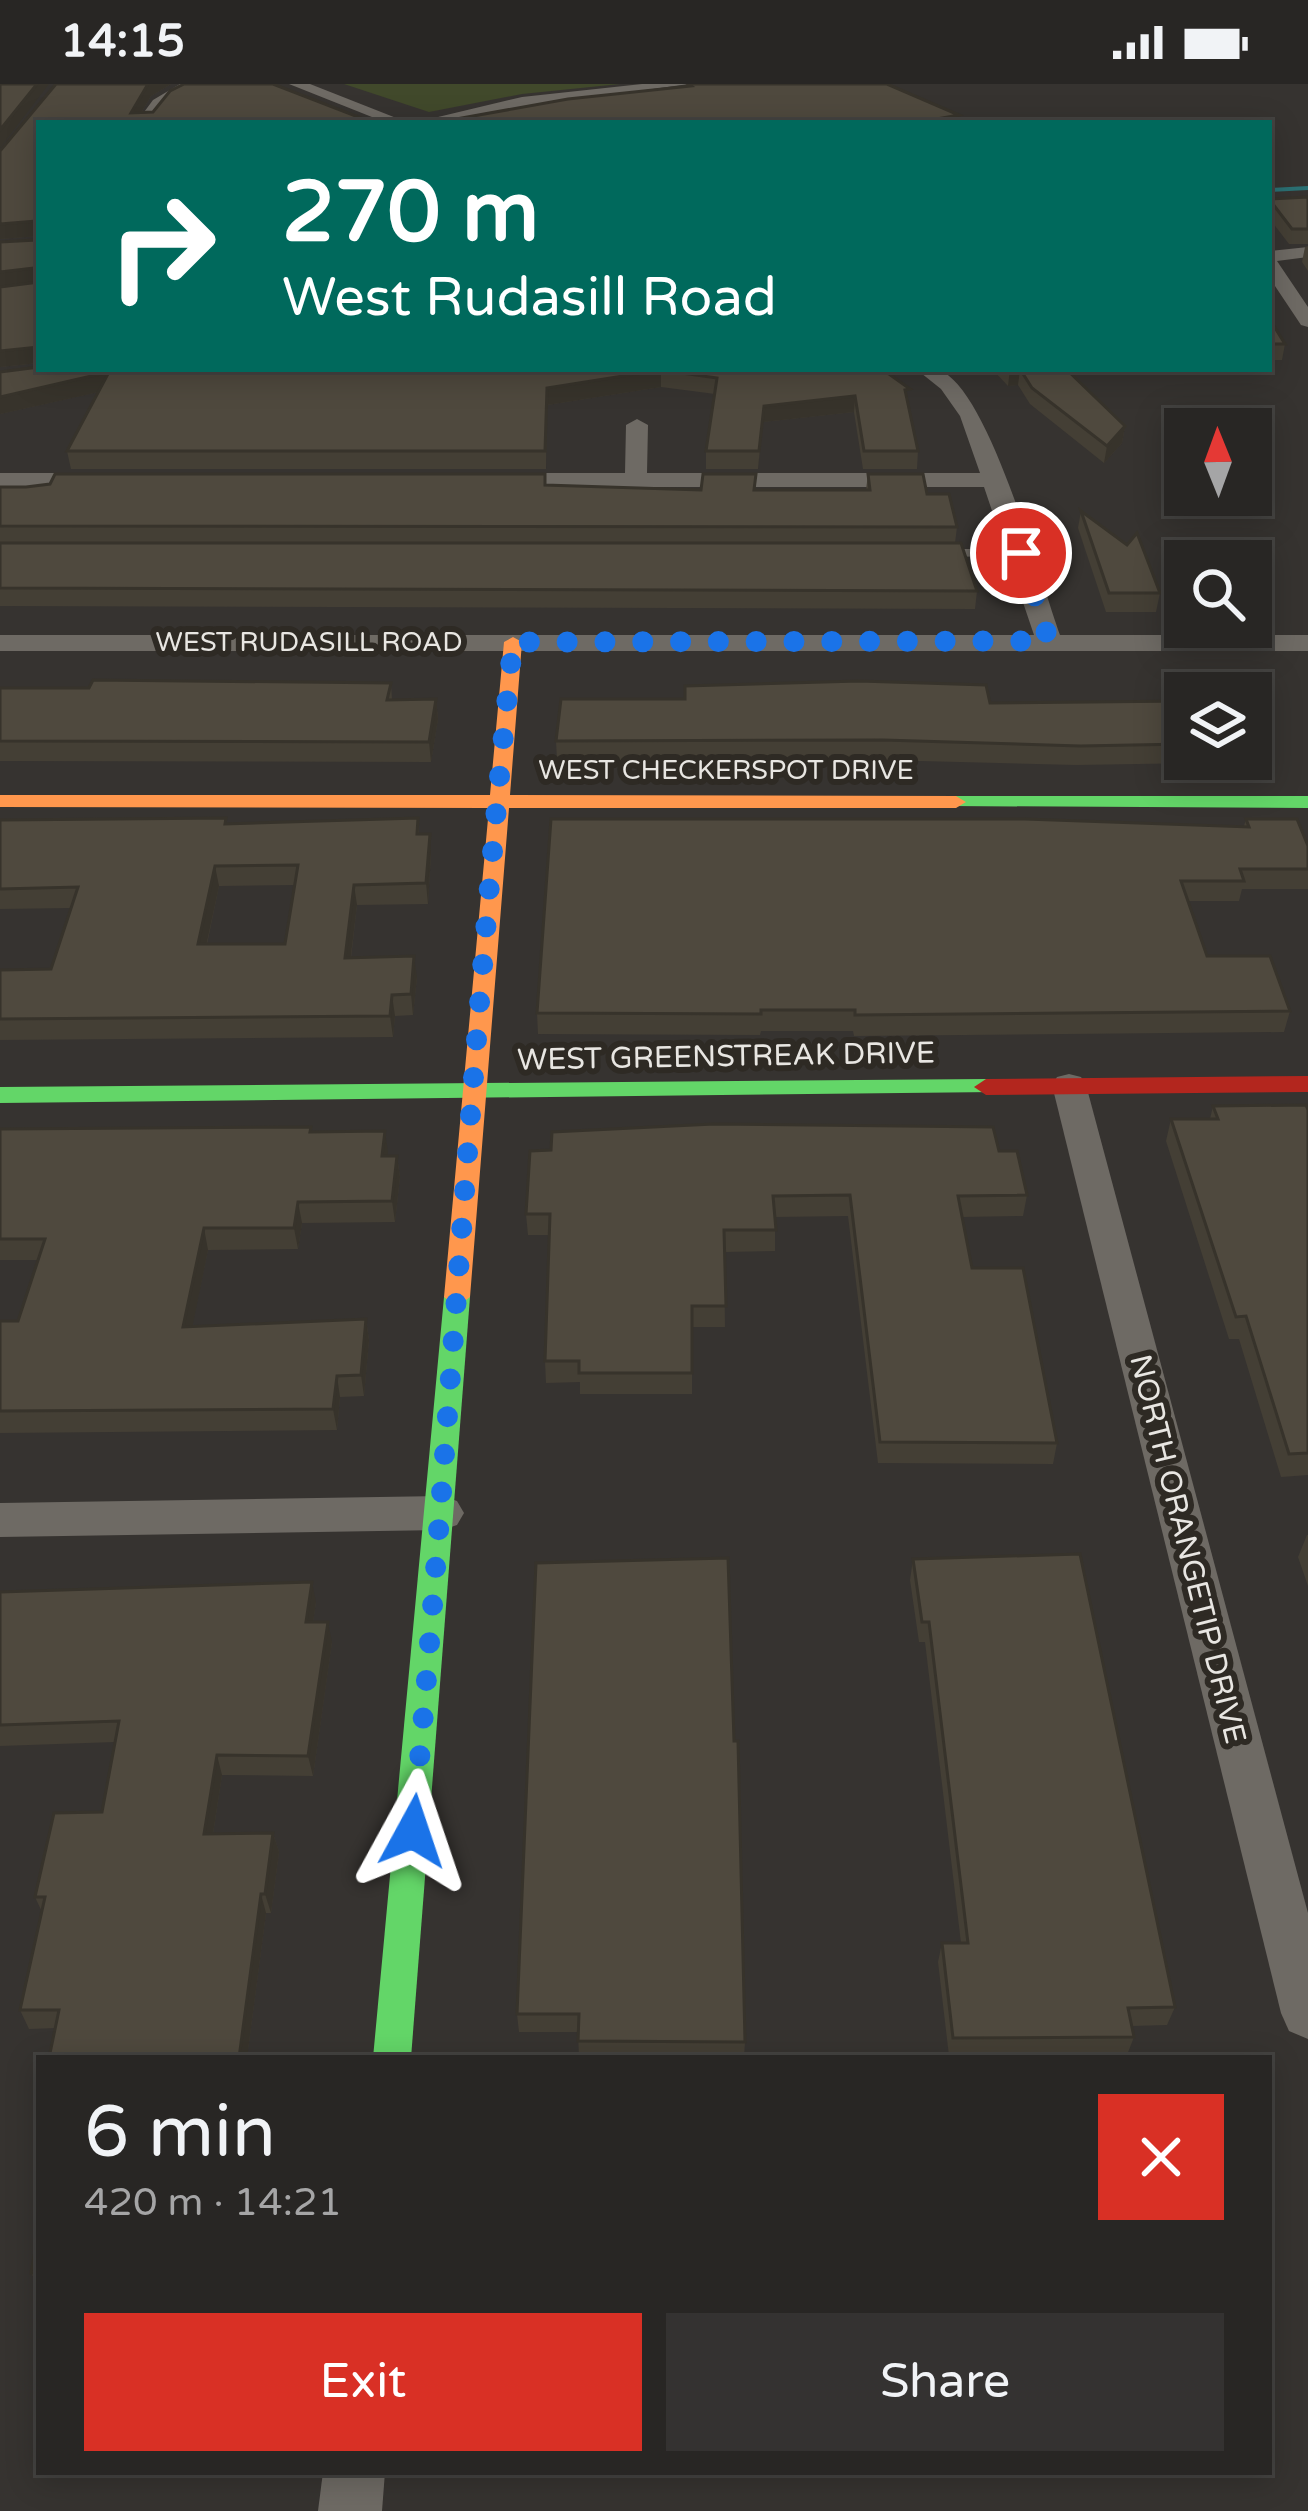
<!DOCTYPE html>
<meta charset="utf-8">
<style>
:root{--surface:#282624;--page:#343231;--text:#f1f3f6;--muted:#a5a5a6;--line:#444341;--accent:#d93025}
body{margin:0;font-family:"Varela Round",sans-serif;background:var(--page);color:var(--text);height:100vh;display:flex;flex-direction:column;font-size:45px;white-space:nowrap}
*{box-sizing:border-box;margin:0}
p{font-size:39px;color:var(--muted)}
.icon{flex:none;width:66px;height:66px;fill:none;stroke:currentColor;stroke-width:2;stroke-linecap:round;stroke-linejoin:round}
.map{position:relative;flex:1;overflow:hidden}
.details{position:absolute;left:36px;top:1971px;width:1236px;height:420px;display:flex;flex-direction:column;background:var(--surface);border-radius:0px;box-shadow:0 6px 30px #0003,0 0 0 3px var(--line)}
.details>*{flex:none}
.guide{position:absolute;left:36px;top:36px;width:1236px;height:252px;border-radius:0px;box-shadow:0 6px 30px #0003,0 0 0 3px var(--line);background:#00695c;color:#fff;overflow:hidden}
.needle{width:78px;rotate:359deg}
.buttons{position:absolute;left:1164px;top:324px;display:grid;gap:24px}
.buttons a{display:grid;place-items:center;width:108px;height:108px;border-radius:0px;background:var(--surface);box-shadow:0 6px 30px #0003,0 0 0 3px var(--line);font-size:60px}
.pin{position:absolute;display:grid;place-items:center;width:102px;height:102px;color:#fff;margin:-51px;border:6px solid #fff;border-radius:50%;box-shadow:0 3px 12px #0007}
.me{position:absolute;width:132px;margin:-66px;rotate:5deg;stroke-linejoin:round;filter:drop-shadow(0 0 9px #0008)}
.turn{display:flex;align-items:center;gap:42px;height:252px;padding:0 48px;font-size:54px}
.turn .icon{width:156px;height:156px;stroke-width:2.5}
.turn b{display:block;font-size:84px;line-height:102px}
.round{display:grid;place-items:center;flex:none;width:126px;height:126px;border-radius:0px;background:var(--page)}
.summary{display:flex;align-items:center;justify-content:space-between;height:204px;padding:0 48px}
h1{font-size:72px;font-weight:600;line-height:90px}
.primary-button{display:flex;gap:24px;margin-top:auto;padding:24px 48px}
.primary-button a{flex:1;height:138px;border-radius:0px;background:var(--accent);color:#fff;font-size:48px;font-weight:600;line-height:138px;text-align:center}
.primary-button a+a{background:var(--page);color:var(--text)}
.status{display:flex;justify-content:space-between;align-items:center;height:84px;padding:0 60px;background:var(--surface);direction:ltr}
.status svg{height:33px;fill:currentColor}
.map>svg:first-child{display:block}
.green{fill:#41492b}
.lines{fill:none;stroke-linecap:round;stroke-linejoin:round}
.stream{fill:#2b7073;fill-rule:evenodd}
.lane{fill:#6e6a64;fill-rule:evenodd}
.street{fill:#6e6a64;fill-rule:evenodd}
.fast{fill:#63d668;fill-rule:evenodd}
.slow{fill:#ff974d;fill-rule:evenodd}
.jam{fill:#b3261e;fill-rule:evenodd}
.wall{fill:#443f35;fill-rule:evenodd}
.shaded-wall{fill:#37332b}
.building{fill:#4f493e;stroke:#37332b;stroke-width:3;fill-rule:evenodd}
.route{stroke:#1a73e8;stroke-width:21;stroke-dasharray:0 37.8}
.labels{text-anchor:middle;stroke-width:12;stroke-linejoin:round;paint-order:stroke}
.far-street-label{font-size:27px;fill:#e8e6e2;stroke:#2e2a24}
.street-label{font-size:30px;fill:#e8e6e2;stroke:#2e2a24}
</style>
<div class="status"><b>14:15</b><svg viewBox="0 0 49 12"><path d="M0 12V9h3v3zM5 12V6h3v6zM10 12V3h3v9zM15 12V0h3v12zM26 1h20v11H26zM47 4h2v5h-2z"/></svg></div>
<div class="map">
<svg width="1308" height="2427" viewBox="0 0 1308 2427">
<rect width="100%" height="100%" fill="#363330"/>
<path class="green" d="M344,0H620L522,10L429,28Z"/>
<g class="lines">
<path class="stream" d="M1308,102V106L1269,108V104Z"/>
<path class="lane" d="M1021,465L1026,466V472L937,473L930,469L937,465Z"/>
<g class="street">
<path d="M180,0H201L169,17L152,39H136L153,16Z"/>
<path d="M289,0H310L409,39H387Z"/>
<path d="M642,0H689L522,23L443,39H413L522,13Z"/>
<path d="M1308,163V173L1277,177L1308,223V243L1301,241L1269,193V167Z"/>
<path d="M916,285C925,285 935,284 943,288C990,312 1040,495 1060,551H1308V567H0V551H1034L984,403H491L480,396L491,389H625L626,341L637,335L648,341L647,389H980L960,332L941,305Z"/>
<path d="M0,389H103L114,396L103,403H0Z"/>
<path d="M1069,990L1081,993L1086,1001L1308,1829V1955L1289,1947L1281,1929L1052,1001L1057,993Z"/>
<path d="M442,1412L457,1417L464,1429L457,1441L442,1446L0,1453V1419Z"/>
<path d="M323,2388H385L382,2427H318Z"/>
</g>
<g class="fast">
<path d="M956,712H1308V724L949,722L946,718Z"/>
<path d="M986,995L995,998L998,1003L995,1008L0,1019V1003Z"/>
<path d="M457,1203L470,1213L411,1974H373L444,1213Z"/>
</g>
<path class="slow" d="M513,553L522,558L510,711L956,712L966,718L956,724H509L470,1213L457,1223L444,1213L489,724L0,723V711H490L504,558Z"/>
<path class="jam" d="M1308,992V1008L986,1011L974,1003L986,995Z"/>
</g>
<g class="wall">
<path d="M56,0H171L151,12L141,29L153,28L170,7L184,0H273L361,34V39L373,37L378,39H39V279L0,283V158L36,156L38,152L0,155V67Z"/>
<path d="M1308,113V160H1289L1269,134V115Z"/>
<path d="M1308,162V187L1302,178L1305,163Z"/>
<path d="M1269,234L1285,260L1282,276H1269Z"/>
<path d="M882,285L909,322L918,367L917,385H863L854,328L763,338L758,385H706V367L715,310L661,303L547,321L546,385H71L67,367L98,308L0,330V288Z"/>
<path d="M992,285H1066L1125,342L1122,359L1104,379L1030,320L1018,301L1008,302Z"/>
<path d="M868,390L927,410L957,443L955,459L977,507L975,525L0,522V403L545,401L701,406H866Z"/>
<path d="M1081,427L1160,509L1156,528H1106L1078,444Z"/>
<path d="M391,599L392,616L436,615L438,635L431,678L0,677V604Z"/>
<path d="M685,615L990,619L1185,617V675H1251V620L1267,659L1262,678L1076,681L881,676H557L556,657Z"/>
<path d="M418,734L419,750L431,770L428,820L357,821L351,874L417,893L413,931L395,932L393,953L0,956V886L51,885L71,824L0,825V736L227,740ZM295,801L285,860H207L219,802Z"/>
<path d="M1246,735L1308,762V805H1242L1239,817H1188L1207,872L1290,927L1284,948L854,952L853,947H761L760,951L538,950L537,929L1244,742Z"/>
<path d="M1213,1022L1308,1026V1391L1281,1393L1239,1255H1229L1166,1057L1171,1035H1210Z"/>
<path d="M311,1043L312,1048L385,1047L387,1072H397L400,1093L395,1138L302,1139L298,1165L208,1166L192,1242L366,1235L369,1256L364,1312L340,1313L337,1346L0,1349V1237H18L38,1176H0V1045Z"/>
<path d="M999,1067L1027,1111L1023,1132L962,1133L972,1184L1057,1359L1053,1380L878,1379L848,1132L775,1133V1167L724,1168L725,1243H692V1310H580V1298L546,1299L545,1277L550,1151H528L526,1130Z"/>
<path d="M1307,1451H1308V1502L1298,1473Z"/>
<path d="M913,1475L1175,1923L1167,1941L1132,1942L1134,1953L1127,1971L949,1972L938,1878L942,1859H961L925,1558H919L910,1496Z"/>
<path d="M536,1479L745,1958L744,1974H579L578,1948H519L517,1930Z"/>
<path d="M0,1508L316,1518L313,1538L332,1558L313,1692L222,1691L213,1750L273,1749L279,1768L271,1829H266L247,1974H49L56,1944L29,1945L20,1926L42,1828L35,1813L102,1728L115,1658L0,1662Z"/>
<path d="M39,2146V2202L31,2189Z"/>
</g>
<g class="shaded-wall">
<path d="M37,0H49L0,64V46Z"/>
<path d="M148,0H171L151,12L135,39L131,29Z"/>
<path d="M959,31L958,39H942V34Z"/>
<path d="M36,137L39,152L0,155V140Z"/>
<path d="M35,184L39,200L0,203V188Z"/>
<path d="M35,262L38,279L0,283V267Z"/>
<path d="M1010,285H1020L1018,301L1008,302Z"/>
<path d="M661,286V303L547,321L546,385L547,304Z"/>
<path d="M109,288L112,305L0,330V313Z"/>
<path d="M855,312L854,328L763,338L758,385L764,322Z"/>
<path d="M1125,342L1122,359L1104,379L1107,362Z"/>
<path d="M436,615L438,635L431,678L429,658Z"/>
<path d="M430,750L431,770L428,820L426,799Z"/>
<path d="M215,782L219,802L202,881L198,860Z"/>
<path d="M354,801L357,821L348,895L345,874Z"/>
<path d="M414,872L417,893L413,931L411,910Z"/>
<path d="M392,911L395,932L393,953L390,932Z"/>
<path d="M385,1047L388,1068L385,1093L382,1072Z"/>
<path d="M397,1072L400,1093L395,1138L392,1117Z"/>
<path d="M298,1118L302,1139L298,1165L294,1144Z"/>
<path d="M204,1144L208,1166L188,1264L183,1243Z"/>
<path d="M366,1235L369,1256L364,1312L361,1291Z"/>
<path d="M337,1292L340,1313L337,1346L333,1325Z"/>
<path d="M312,1498L316,1518L310,1559L306,1538Z"/>
<path d="M328,1538L332,1558L313,1692L308,1672Z"/>
<path d="M217,1671L222,1691L210,1769L204,1750Z"/>
<path d="M273,1749L279,1768L271,1829L265,1810Z"/>
<path d="M261,1810L266,1829L247,1974H239Z"/>
</g>
<g class="building">
<path d="M0,0H37L0,46Z"/>
<path d="M56,0H148L131,29L153,28L170,7L184,0H273L361,34L349,39H39V140L36,137L0,140V67Z"/>
<path d="M688,0H887L959,31L942,34L950,39H434L568,15L691,2Z"/>
<path d="M1308,113V145H1292L1269,115Z"/>
<path d="M39,146V197L35,184L0,188V158L36,156Z"/>
<path d="M39,198V263L0,267V203Z"/>
<path d="M1269,234L1285,260H1269Z"/>
<path d="M39,283V285H882L910,305L905,306L918,367H864L855,312L764,322L759,367H706L717,294L661,286L547,304L545,367H67L109,288L0,313V288Z"/>
<path d="M1020,285H1066L1125,342L1107,362L1032,304Z"/>
<path d="M55,390H545V401L701,406L703,390H756L754,406H870L868,390H923L927,410H949L957,443L0,442V403H26L50,400Z"/>
<path d="M1081,427L1127,461L1137,449L1160,509H1109Z"/>
<path d="M0,459H961L977,507L0,504Z"/>
<path d="M93,596L391,599L387,616L436,615L429,658L0,657V604H89Z"/>
<path d="M859,597L986,601L990,619L1185,617V660L1080,662L883,656L556,657L561,615H685V602Z"/>
<path d="M1251,620L1267,659H1251Z"/>
<path d="M226,734L225,740L418,734L417,750H430L426,799L354,801L345,874L414,872L411,910L392,911L390,932L0,935V886L51,885L78,803L0,805V736ZM298,781L285,860H198L215,782Z"/>
<path d="M551,735H1025L1249,743L1246,735H1297L1308,762V785H1240L1244,797H1181L1207,872H1270L1290,927L855,931V926H761V930L537,929Z"/>
<path d="M1306,1021L1308,1026V1369L1289,1370L1246,1232L1236,1233L1171,1035H1218L1213,1022Z"/>
<path d="M714,1040L993,1043L999,1067H1017L1027,1111L958,1112L972,1184H1023L1057,1359L880,1358L850,1111L773,1112L776,1146H724L726,1222H692V1289H579V1277H545L550,1130H526L530,1067L551,1066L552,1048Z"/>
<path d="M311,1043L310,1048L385,1047L382,1072H397L392,1117L298,1118L294,1144H204L183,1243L366,1235L361,1291L337,1292L333,1325L0,1327V1237H18L45,1155H0V1045Z"/>
<path d="M1080,1470L1175,1923L1128,1924L1134,1953L953,1954L942,1859H968L929,1538H922L913,1475Z"/>
<path d="M728,1474L734,1657H738L745,1958L578,1957L579,1930H517L536,1479Z"/>
<path d="M312,1498L306,1538H328L308,1672L217,1671L204,1750L273,1749L265,1810H261L239,1974H49L59,1926H20L45,1813H35L54,1729L102,1728L119,1637L0,1641V1508Z"/>
<path d="M39,2146V2189H31Z"/>
</g>
<g class="lines">
<path class="route" d="M413,1747C450,1351 471,954 513,558L1049,557L1021,469"/>
</g>
<g class="labels">
<g class="far-street-label">
<text x="309" y="567">WEST RUDASILL ROAD</text>
<text x="726" y="695">WEST CHECKERSPOT DRIVE</text>
</g>
<g class="street-label">
<text transform="translate(726 972) rotate(-1)" y="10">WEST GREENSTREAK DRIVE</text>
<text transform="translate(1188 1465) rotate(76)" y="10">NORTH ORANGETIP DRIVE</text>
</g>
</g>
</svg>
<div class="buttons">
<a><svg class="needle" viewBox="-14 -14 28 28"><path d="M0-13l5 13h-10z" fill="#e53935"/><path d="M0 13l5-13h-10z" fill="#a5a5a6"/></svg></a>
<a><svg class="icon" aria-label="search" viewBox="0 0 24 24"><circle cx="10" cy="10" r="6"/><path d="M15 15l6 6"/></svg></a>
<a><svg class="icon" aria-label="layers" viewBox="0 0 24 24"><path d="M12 4l9 5-9 5-9-5zM3 14l9 5 9-5"/></svg></a>
</div>
<div class="pin" style="left:1021px;top:469px;background:#d93025"><svg class="icon" aria-label="arrive" viewBox="0 0 24 24"><path d="M6 21V4h12l-3 4 3 4H6"/></svg></div>
<svg class="me" style="left:413px;top:1747px" viewBox="-20 -20 40 40"><path d="M0-17L14 15 0 8-14 15z" fill="#1a73e8" stroke="#fff" stroke-width="4"/></svg>
<div class="guide">
<div class="turn"><svg class="icon" aria-label="right" viewBox="0 0 24 24"><path d="M7 20v-9h11M14 6l5 5-5 5"/></svg><div><b>270 m</b>West Rudasill Road</div></div>
</div>
<section class="details">
<div class="summary"><div><h1>6 min</h1><p>420 m · 14:21</p></div><a class="round" style="background:#d93025;color:#fff"><svg class="icon" aria-label="close" viewBox="0 0 24 24"><path d="M6 6l12 12M18 6L6 18"/></svg></a></div>
<div class="primary-button"><a>Exit</a><a>Share</a></div>
</section>
</div>
